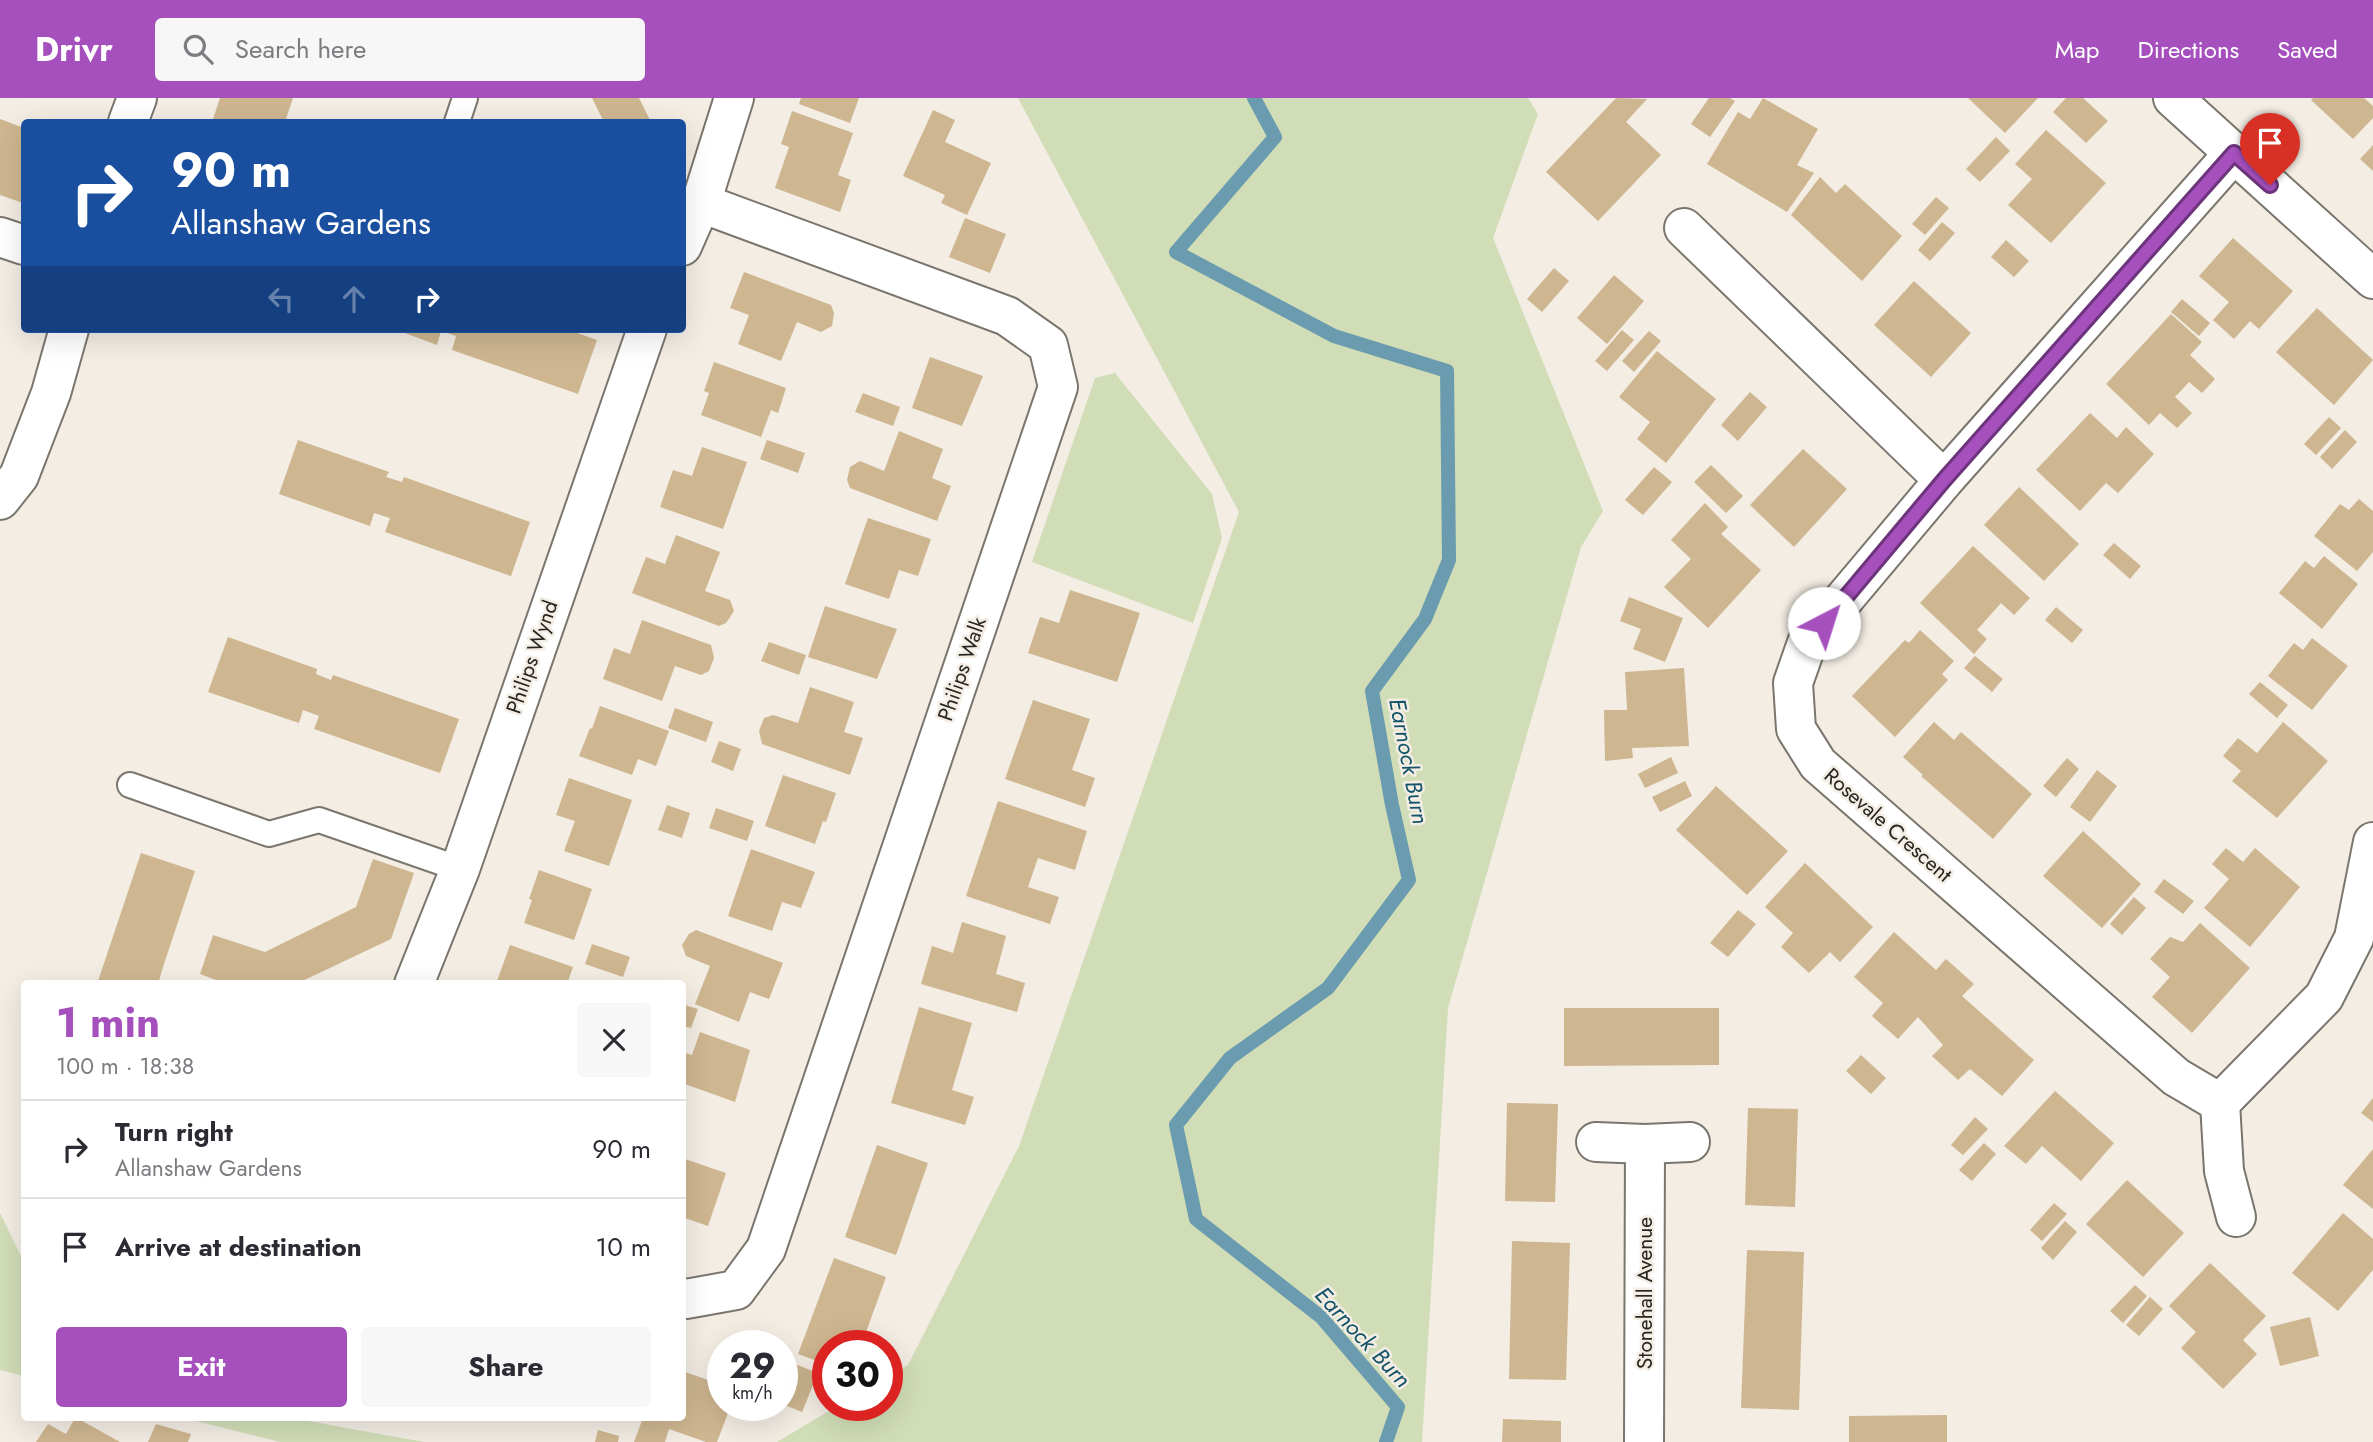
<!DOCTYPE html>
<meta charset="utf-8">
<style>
:root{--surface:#fff;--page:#f7f7f7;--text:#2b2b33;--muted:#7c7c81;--line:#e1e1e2;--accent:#a650bd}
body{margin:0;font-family:Jost,sans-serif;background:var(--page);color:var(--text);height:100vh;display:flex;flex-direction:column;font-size:26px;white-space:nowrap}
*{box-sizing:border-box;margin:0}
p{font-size:23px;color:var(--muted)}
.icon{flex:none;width:38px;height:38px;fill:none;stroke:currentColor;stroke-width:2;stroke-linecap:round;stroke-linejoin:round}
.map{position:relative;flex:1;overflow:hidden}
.details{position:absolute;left:21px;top:882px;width:665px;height:441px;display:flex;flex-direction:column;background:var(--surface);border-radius:7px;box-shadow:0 7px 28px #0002}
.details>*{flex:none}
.banner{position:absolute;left:21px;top:21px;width:665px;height:214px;border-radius:7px;box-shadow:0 7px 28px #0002;background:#1a4fa0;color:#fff;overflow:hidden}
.speed{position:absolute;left:707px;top:1232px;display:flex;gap:14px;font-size:35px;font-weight:700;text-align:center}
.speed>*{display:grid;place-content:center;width:91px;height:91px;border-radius:50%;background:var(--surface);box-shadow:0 7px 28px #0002;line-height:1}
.speed small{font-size:18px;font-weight:400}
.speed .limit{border:10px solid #d22;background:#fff;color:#111}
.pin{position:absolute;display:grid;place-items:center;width:60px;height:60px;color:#fff;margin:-72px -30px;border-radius:50% 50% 50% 0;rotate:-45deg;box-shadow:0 0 7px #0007}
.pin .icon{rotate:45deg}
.me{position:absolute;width:77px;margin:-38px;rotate:40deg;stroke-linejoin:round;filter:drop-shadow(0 0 5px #0008)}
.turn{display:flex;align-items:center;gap:24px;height:147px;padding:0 35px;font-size:32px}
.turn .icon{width:91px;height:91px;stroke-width:2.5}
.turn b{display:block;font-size:49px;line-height:60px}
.lanes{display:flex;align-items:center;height:66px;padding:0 35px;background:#0003;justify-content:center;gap:35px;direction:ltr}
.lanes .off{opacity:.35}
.round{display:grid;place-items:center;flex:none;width:74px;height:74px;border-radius:7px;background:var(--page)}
.headline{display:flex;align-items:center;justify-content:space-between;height:119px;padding:0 35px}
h1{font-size:42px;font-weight:700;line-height:52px;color:var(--accent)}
.action{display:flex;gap:14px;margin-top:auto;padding:14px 35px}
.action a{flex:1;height:80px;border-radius:7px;background:var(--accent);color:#fff;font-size:28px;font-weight:700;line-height:80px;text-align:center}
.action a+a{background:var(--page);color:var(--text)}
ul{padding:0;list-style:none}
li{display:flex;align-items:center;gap:21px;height:98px;padding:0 35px;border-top:2px solid var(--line)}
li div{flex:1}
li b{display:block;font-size:26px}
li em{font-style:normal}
header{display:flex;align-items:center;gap:42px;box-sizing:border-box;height:98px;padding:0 35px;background:var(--accent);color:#fff}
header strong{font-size:33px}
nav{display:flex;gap:38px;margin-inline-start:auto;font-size:24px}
.search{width:490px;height:63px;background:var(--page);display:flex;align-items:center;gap:18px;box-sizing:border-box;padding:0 24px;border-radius:7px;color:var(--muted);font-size:26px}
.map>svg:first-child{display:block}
.green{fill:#d1ddb7}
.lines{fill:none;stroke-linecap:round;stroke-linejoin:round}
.stream{stroke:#6b9bae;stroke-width:14}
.building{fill:#ceb690}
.lane-casing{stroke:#7b766d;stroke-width:28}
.street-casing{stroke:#7b766d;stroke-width:42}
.lane{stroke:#fff;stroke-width:24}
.street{stroke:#fff;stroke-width:38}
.route-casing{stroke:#6c347b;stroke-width:18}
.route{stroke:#a650bd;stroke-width:12}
.labels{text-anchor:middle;stroke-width:5;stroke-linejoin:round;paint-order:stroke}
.street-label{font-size:21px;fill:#272522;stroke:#f3ede4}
.water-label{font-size:23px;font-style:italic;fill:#135369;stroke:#f3ede4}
</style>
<header>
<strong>Drivr</strong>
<div class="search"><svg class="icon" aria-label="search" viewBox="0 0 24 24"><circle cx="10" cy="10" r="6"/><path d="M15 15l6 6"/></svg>Search here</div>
<nav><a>Map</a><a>Directions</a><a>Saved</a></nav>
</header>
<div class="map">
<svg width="2373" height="1344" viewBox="0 0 2373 1344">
<rect width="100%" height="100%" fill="#f3ede4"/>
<g class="green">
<path d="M1018,0H1528L1538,16L1493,140L1603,413L1581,449L1448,910L1422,1344H777L839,1307H887V1279L908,1267L1019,1048L1239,414Z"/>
<path d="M1115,275L1212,396L1222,440L1193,525L1032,464L1095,280Z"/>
<path d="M0,1115L24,1164V1278L0,1272Z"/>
<path d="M184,1320H291L424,1344H280Z"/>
</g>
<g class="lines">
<path class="stream" d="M1254,0L1275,39L1176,154L1334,238L1447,273L1449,462L1425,521L1372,593L1392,707L1409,782L1328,890L1230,960L1176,1027L1196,1121L1321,1219L1398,1309L1386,1344"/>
</g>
<g class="building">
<path d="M220,0H293L285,24H212Z"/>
<path d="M592,0H639L651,24H604Z"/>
<path d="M801,0H859L850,25L799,6Z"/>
<path d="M1616,0L1647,1L1626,24L1661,57L1598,123L1546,74Z"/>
<path d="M1709,0H1730L1735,3L1710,39L1691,26Z"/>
<path d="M1763,0L1818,31L1797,67L1814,75L1787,114L1707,66L1738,14L1750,21Z"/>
<path d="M1968,0H2038L2005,35Z"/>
<path d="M2066,0H2083L2108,23L2086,45L2053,14Z"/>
<path d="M2313,0H2364L2373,8V20L2353,41L2311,2Z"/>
<path d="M933,12L955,22L945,44L991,65L967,117L941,105L945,97L903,78Z"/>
<path d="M792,13L853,35L838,77L851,82L840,114L775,90L789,49L781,46Z"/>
<path d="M0,21L24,30L23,105L0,97Z"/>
<path d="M2046,32L2106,85L2051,145L2008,107L2032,81L2015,66Z"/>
<path d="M1996,39L2010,53L1980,84L1966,71Z"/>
<path d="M2373,47V73L2360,61Z"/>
<path d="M1820,79L1836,95L1845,86L1902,138L1862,183L1791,117Z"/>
<path d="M1936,99L1949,110L1925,137L1912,126Z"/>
<path d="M965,120L1006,136L990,175L949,159Z"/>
<path d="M1942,124L1955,135L1930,163L1918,152Z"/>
<path d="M2233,140L2293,193L2259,231L2250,223L2234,241L2213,222L2229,204L2199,178Z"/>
<path d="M2006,142L2029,163L2014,179L1991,159Z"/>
<path d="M1554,170L1569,183L1542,214L1527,201Z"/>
<path d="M744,174L831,207L834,215L832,228L821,234L797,224L781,263L738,246L749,217L730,210Z"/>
<path d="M1614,177L1644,203L1607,246L1577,220Z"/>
<path d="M1914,183L1971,235L1931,279L1874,227Z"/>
<path d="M2182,201L2210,225L2199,238L2171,214Z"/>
<path d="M2317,210L2373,262L2334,307L2276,254Z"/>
<path d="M2171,216L2202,244L2190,257L2215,281L2202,295L2189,284L2175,299L2192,315L2177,330L2160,315L2149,327L2106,286Z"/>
<path d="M394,231H566L597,242L578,296L452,252L456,238L441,233L437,247Z"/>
<path d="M1622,232L1634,242L1607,273L1595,263Z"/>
<path d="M1649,233L1661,243L1634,274L1622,263Z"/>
<path d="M1657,253L1716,301L1666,365L1637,341L1650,324L1619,299Z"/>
<path d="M930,259L983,278L962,328L912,310Z"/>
<path d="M714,264L786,290L778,315L771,312L761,339L701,317L709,295L704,293Z"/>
<path d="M1750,294L1767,309L1738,343L1721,327Z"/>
<path d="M863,295L900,309L893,328L855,314Z"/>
<path d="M2090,315L2117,340L2126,329L2154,356L2118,395L2106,385L2080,413L2036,372Z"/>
<path d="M2329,319L2341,330L2316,357L2304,346Z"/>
<path d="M2345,332L2357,344L2332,371L2320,359Z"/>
<path d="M899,333L943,351L932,380L951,388L937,423L850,390L847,382L850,369L860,363L884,373Z"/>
<path d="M298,342L389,374L386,379L402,384L404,379L530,424L511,478L385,434L390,420L374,415L370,428L279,396Z"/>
<path d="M767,342L805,355L798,375L760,361Z"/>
<path d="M702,349L747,364L723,431L660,409L673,372L692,378Z"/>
<path d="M1803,351L1847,391L1794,449L1750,407Z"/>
<path d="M1711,367L1743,398L1726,415L1694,384Z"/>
<path d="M1654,369L1672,384L1643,417L1625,402Z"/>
<path d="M2019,389L2079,446L2044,483L1984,427Z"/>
<path d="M2359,401L2373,413V454L2357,473L2314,438L2340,406L2349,412Z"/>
<path d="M1705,405L1728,429L1721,436L1761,472L1708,530L1664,489L1691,461L1671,442Z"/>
<path d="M868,420L931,441L918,478L899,472L889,501L845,486Z"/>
<path d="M676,437L720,454L705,493L730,502L734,513L726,525L719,528L632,495L646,459L665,466Z"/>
<path d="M2114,445L2141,468L2130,481L2103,457Z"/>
<path d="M1973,448L2030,500L2014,517L2001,505L1977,532L1987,541L1974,556L1920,505Z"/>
<path d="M2324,458L2358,486L2322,531L2279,495L2305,463L2314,470Z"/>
<path d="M1070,492L1140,515L1117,584L1028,555L1040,519L1059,525Z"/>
<path d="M1629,499L1683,520L1665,564L1633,551L1641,531L1620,523Z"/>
<path d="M825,508L897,531L877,581L808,559Z"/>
<path d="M2056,509L2083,532L2072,545L2045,522Z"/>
<path d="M642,522L711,547L714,560L709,573L701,577L675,568L662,603L603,581L614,550L630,556Z"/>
<path d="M1920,532L1954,563L1942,576L1948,582L1895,639L1852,598L1905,542L1909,545Z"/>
<path d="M228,539L317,571L316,576L331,582L333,577L459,621L440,675L314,631L319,618L303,612L299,625L208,594Z"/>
<path d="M2312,540L2348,568L2312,612L2268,578L2294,545L2303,552Z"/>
<path d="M769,544L806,557L799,577L761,563Z"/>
<path d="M1975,558L2003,581L1992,594L1964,570Z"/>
<path d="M1684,570L1689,648L1632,650L1633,660L1605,663L1604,612H1627L1625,574Z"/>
<path d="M2260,584L2288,607L2277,620L2249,596Z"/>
<path d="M810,589L854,604L844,634L863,640L850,677L762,646L759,633L764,620L773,617L798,625Z"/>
<path d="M1033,602L1090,621L1072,672L1095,680L1085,709L1005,681Z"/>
<path d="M600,608L669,633L656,668L638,661L632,677L579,658L590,630L592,631Z"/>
<path d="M675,610L713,624L706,644L668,630Z"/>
<path d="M1934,624L1954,642L1961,634L2032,696L1993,741L1921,678L1923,677L1903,659Z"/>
<path d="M2283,624L2328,663L2277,720L2232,683L2241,673L2223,658L2238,640L2257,655Z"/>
<path d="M719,643L741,651L733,673L711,664Z"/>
<path d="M1671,659L1678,675L1645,690L1638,676Z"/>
<path d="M2067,660L2079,671L2056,699L2043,688Z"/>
<path d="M2097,672L2117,688L2090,724L2070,709Z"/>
<path d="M783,677L836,695L826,724L823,723L815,746L765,728Z"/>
<path d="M569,680L632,702L609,768L564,753L575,723L556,717Z"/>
<path d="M1685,683L1692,698L1660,714L1652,699Z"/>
<path d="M1716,688L1788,753L1747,797L1676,732Z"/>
<path d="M998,703L1087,733L1075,772L1038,760L1028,789L1059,799L1050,826L966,798Z"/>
<path d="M667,707L690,715L682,740L658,732Z"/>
<path d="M716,710L754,723L747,743L709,730Z"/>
<path d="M2083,733L2141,786L2102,830L2043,778Z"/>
<path d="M2226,750L2243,764L2255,750L2300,789L2250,849L2204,810L2229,781L2212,766Z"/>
<path d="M751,751L815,774L801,810L782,804L772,833L728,818Z"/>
<path d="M141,755L195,773L163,869L158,886H97Z"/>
<path d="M373,761L414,775L391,841L296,886H227L200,876L213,837L265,854L356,809Z"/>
<path d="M1805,765L1873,829L1840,864L1830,854L1809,875L1781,849L1793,835L1765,809Z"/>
<path d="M539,772L592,791L574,842L524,825L532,802L529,801Z"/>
<path d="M2164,781L2194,803L2183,816L2154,794Z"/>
<path d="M2134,799L2146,810L2122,837L2110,826Z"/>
<path d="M1738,812L1756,826L1728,859L1710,845Z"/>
<path d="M962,824L1006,838L996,876L1025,885L1017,914L921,886L932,848L953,855Z"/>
<path d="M2200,825L2250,870L2192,935L2152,899L2170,879L2150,861L2170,839L2183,844Z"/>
<path d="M696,832L783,865L769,901L750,894L739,924L695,906L710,868L686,858L682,847L689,836Z"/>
<path d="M1894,834L1936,872L1946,861L1974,886L1962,898L2034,962L2002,998L1970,971L1958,982L1932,958L1943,947L1918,919L1898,941L1872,918L1883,905L1854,879Z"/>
<path d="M592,846L630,859L623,879L585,866Z"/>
<path d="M510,847L573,869L567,886H502L497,883Z"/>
<path d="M682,906L698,911L691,930L682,928Z"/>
<path d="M919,909L972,925L952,992L974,999L965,1027L891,1005Z"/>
<path d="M1564,910H1719V967L1564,968Z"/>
<path d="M700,934L750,952L735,1004L682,985V954L692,957Z"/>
<path d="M1861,957L1886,980L1871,996L1846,973Z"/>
<path d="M2055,993L2114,1045L2081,1083L2042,1048L2026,1066L2004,1048Z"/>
<path d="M2373,1000V1024L2361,1015Z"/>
<path d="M1507,1005L1558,1006L1555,1104L1505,1103Z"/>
<path d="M1748,1010L1798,1011L1795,1109L1745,1107Z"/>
<path d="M1975,1019L1988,1031L1963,1057L1951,1047Z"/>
<path d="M1984,1045L1996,1056L1972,1083L1959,1072Z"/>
<path d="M877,1047L928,1065L896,1157L845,1139Z"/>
<path d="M2373,1051V1111L2343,1087Z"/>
<path d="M682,1060L726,1075L708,1128L682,1119Z"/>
<path d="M2127,1082L2184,1135L2143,1179L2086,1126Z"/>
<path d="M2054,1105L2067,1116L2042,1143L2030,1132Z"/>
<path d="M2343,1115L2373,1141V1172L2338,1213L2292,1175Z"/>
<path d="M2065,1123L2077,1134L2053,1162L2041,1150Z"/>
<path d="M1512,1143L1570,1145L1566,1282L1509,1281Z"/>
<path d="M1747,1152L1804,1154L1799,1312L1741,1310Z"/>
<path d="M834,1160L886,1179L861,1248H828V1267L798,1256Z"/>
<path d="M2210,1165L2266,1218L2243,1242L2257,1256L2223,1291L2181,1250L2196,1234L2169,1208Z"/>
<path d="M2135,1187L2147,1198L2123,1225L2110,1213Z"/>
<path d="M2150,1199L2163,1211L2139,1238L2126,1227Z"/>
<path d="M2310,1219L2319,1258L2280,1268L2270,1229Z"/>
<path d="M782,1261L818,1275L802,1314L782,1306Z"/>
<path d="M682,1273L723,1287V1307H731L717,1344H706L669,1331L665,1344H634L643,1320H682Z"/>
<path d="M1947,1317V1344H1849V1318Z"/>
<path d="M75,1320H77L120,1344H36L48,1326L66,1336Z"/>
<path d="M1503,1321L1561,1323V1344H1502Z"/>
<path d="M156,1326L191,1336L188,1344H148Z"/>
<path d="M598,1332L619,1338L618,1344H595Z"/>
</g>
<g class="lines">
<defs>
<g id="lane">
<path d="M457,24L465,0"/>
<path d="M130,687L269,736L319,722L460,771"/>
</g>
<g id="street">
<path d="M2173,0L2373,181"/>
<path d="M128,24L137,0"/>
<path d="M2234,55L1944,382L1807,545L1793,585L1796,631L1818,666L2176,979L2220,1005L2324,899L2354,840L2373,744"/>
<path d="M1684,130L1944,382"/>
<path d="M0,139L24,147"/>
<path d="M682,148L701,105L734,0"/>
<path d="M0,402L19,378L51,295L69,231"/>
<path d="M414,886L460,771L647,231"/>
<path d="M2220,1005L2224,1073L2236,1119"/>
<path d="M1596,1044L1645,1046L1690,1044"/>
<path d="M682,1200L686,1201L736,1192L766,1151L1058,289L1048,247L1007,218L701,105"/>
<path d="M1644,1344L1645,1046"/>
</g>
</defs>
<use href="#lane" class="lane-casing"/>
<use href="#street" class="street-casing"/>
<use href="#lane" class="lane"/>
<use href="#street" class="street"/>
</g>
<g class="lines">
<defs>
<path id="route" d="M1824,525L1944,382L2234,55L2270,87"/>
</defs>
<use href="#route" class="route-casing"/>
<use href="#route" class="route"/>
</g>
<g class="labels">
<g class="street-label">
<text transform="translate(532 559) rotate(-71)" y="7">Philips Wynd</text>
<text transform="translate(962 571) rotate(-71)" y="7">Philips Walk</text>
<text transform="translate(1888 727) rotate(41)" y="7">Rosevale Crescent</text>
<text transform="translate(1645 1195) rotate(-90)" y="7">Stonehall Avenue</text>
</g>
<g class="water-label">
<text transform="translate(1409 663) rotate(79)" y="8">Earnock Burn</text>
<text transform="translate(1363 1239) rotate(47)" y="8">Earnock Burn</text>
</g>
</g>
</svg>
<div class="speed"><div>29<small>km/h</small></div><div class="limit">30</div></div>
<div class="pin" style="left:2270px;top:87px;background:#d93025"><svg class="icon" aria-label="arrive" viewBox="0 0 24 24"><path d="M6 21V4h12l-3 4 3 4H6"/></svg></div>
<svg class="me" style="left:1824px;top:525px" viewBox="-20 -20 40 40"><circle r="19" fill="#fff"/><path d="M0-13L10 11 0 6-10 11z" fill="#a650bd"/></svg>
<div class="banner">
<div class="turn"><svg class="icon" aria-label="right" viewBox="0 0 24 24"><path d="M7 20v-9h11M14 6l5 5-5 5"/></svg><div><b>90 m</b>Allanshaw Gardens</div></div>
<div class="lanes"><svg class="icon off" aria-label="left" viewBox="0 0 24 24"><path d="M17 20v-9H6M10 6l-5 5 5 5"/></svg><svg class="icon off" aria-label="ahead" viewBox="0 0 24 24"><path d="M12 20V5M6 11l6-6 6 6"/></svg><svg class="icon" aria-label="right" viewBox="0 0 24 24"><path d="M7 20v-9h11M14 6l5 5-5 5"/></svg></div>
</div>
<section class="details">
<div class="headline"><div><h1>1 min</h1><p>100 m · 18:38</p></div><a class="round"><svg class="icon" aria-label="close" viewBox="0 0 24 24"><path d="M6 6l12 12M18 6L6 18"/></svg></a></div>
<ul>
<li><svg class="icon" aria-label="right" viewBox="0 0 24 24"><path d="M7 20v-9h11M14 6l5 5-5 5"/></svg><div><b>Turn right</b><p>Allanshaw Gardens</p></div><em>90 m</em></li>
<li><svg class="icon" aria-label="arrive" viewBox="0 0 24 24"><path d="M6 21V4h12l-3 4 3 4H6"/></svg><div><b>Arrive at destination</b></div><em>10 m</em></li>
</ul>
<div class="action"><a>Exit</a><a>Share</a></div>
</section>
</div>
